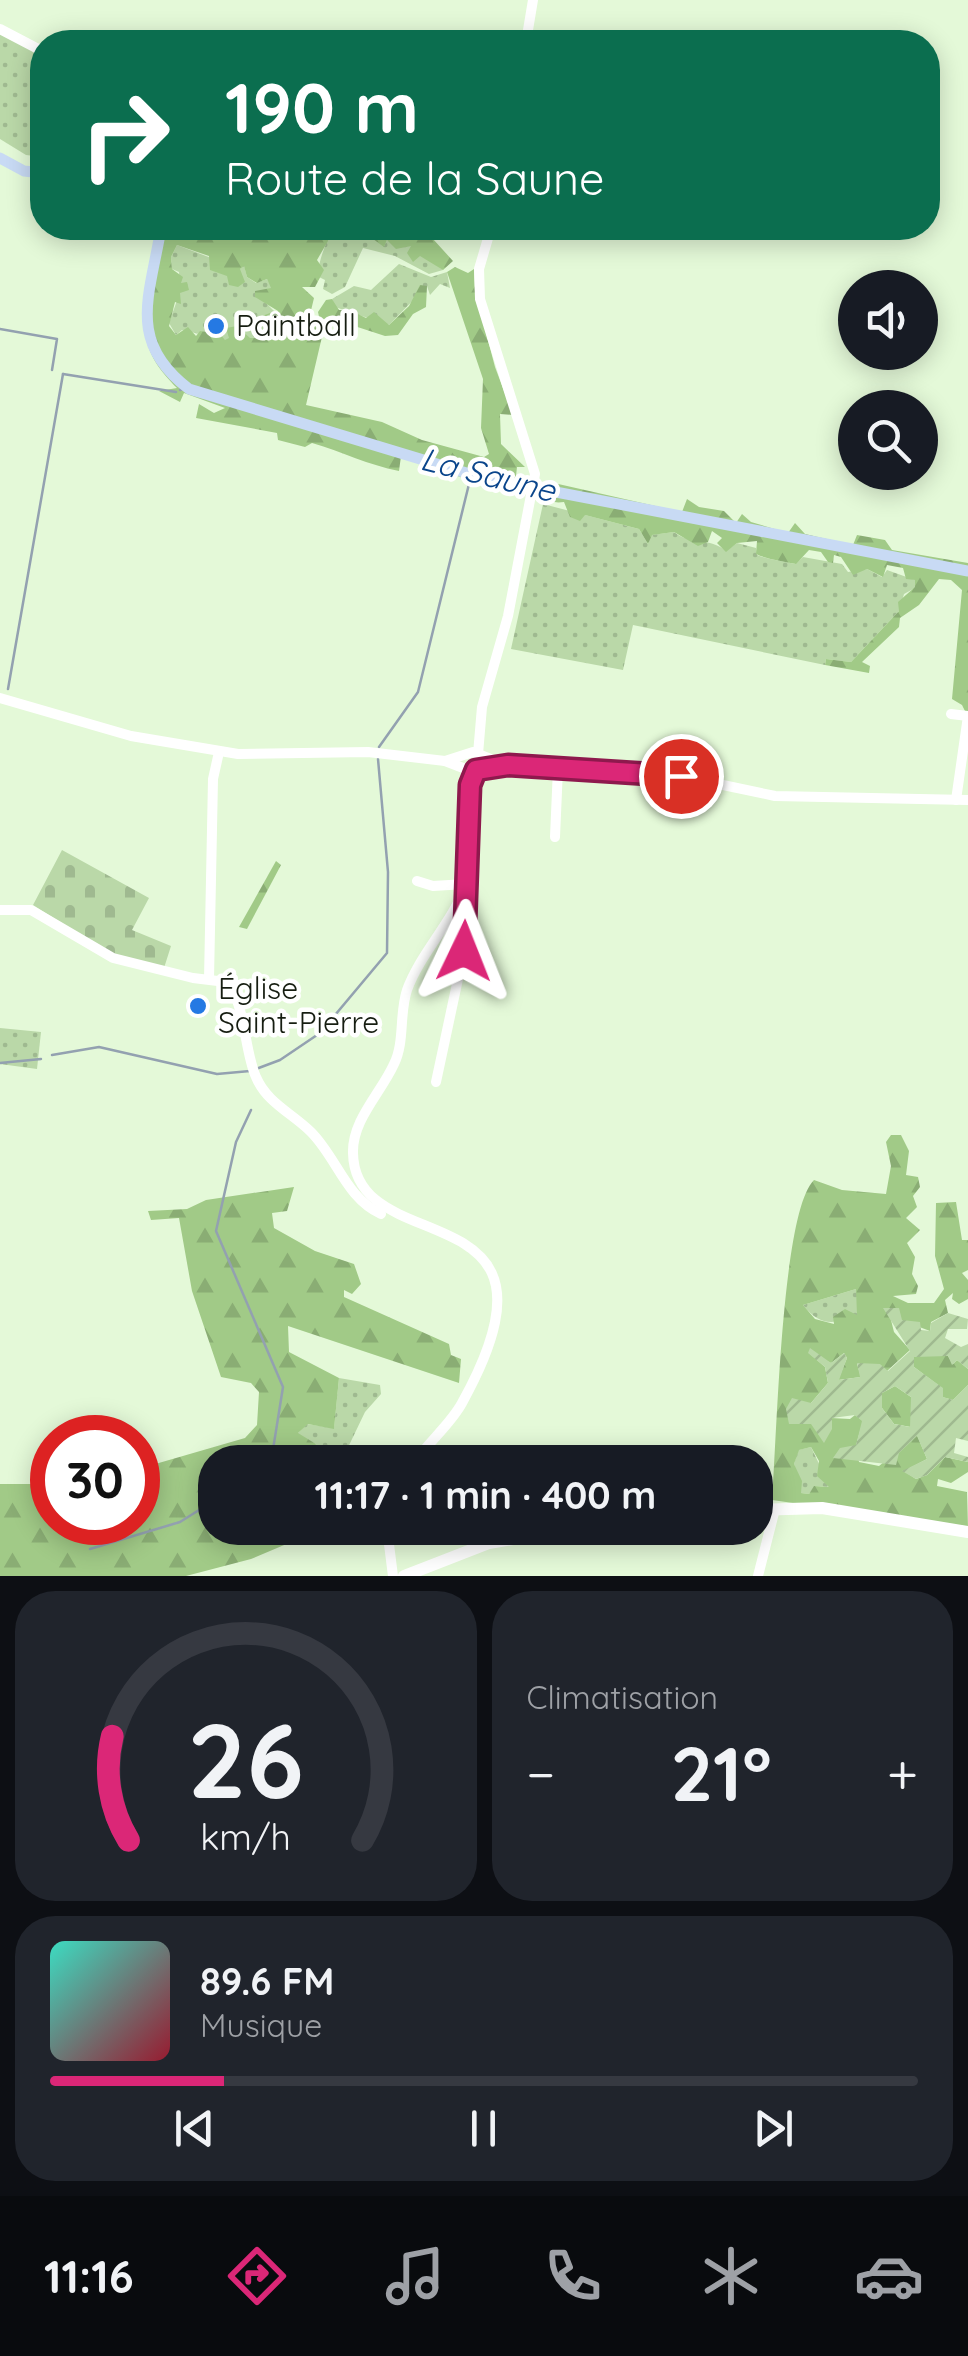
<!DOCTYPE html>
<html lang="fr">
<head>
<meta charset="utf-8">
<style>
	body { margin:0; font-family:Quicksand,sans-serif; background:#20242c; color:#f1f3f6; height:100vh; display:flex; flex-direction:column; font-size:38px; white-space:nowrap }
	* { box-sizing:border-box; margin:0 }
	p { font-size:32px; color:#9ea1a6 }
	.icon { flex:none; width:55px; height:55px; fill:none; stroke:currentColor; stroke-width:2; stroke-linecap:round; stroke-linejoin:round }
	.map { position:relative; height:1576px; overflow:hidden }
	.drawer { display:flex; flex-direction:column; gap:15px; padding:15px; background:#0d0f14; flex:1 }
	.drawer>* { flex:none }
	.top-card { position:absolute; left:30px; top:30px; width:910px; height:210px; border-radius:40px; box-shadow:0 5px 25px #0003; background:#0b6e4f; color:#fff; overflow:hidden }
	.controls { position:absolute; left:838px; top:270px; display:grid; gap:20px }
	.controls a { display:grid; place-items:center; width:100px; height:100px; border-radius:50%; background:#171b24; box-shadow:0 5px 25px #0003; font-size:50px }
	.speed { position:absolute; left:30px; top:1415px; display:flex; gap:20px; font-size:50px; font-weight:700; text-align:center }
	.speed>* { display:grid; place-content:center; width:130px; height:130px; border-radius:50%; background:#171b24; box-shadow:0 5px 25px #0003; line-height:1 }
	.speed .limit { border:15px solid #d22; background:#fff; color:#111 }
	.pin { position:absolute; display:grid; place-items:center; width:85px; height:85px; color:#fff; margin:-42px; border:5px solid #fff; border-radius:50%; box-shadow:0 2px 10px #0007 }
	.me { position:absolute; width:110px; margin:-55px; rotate:2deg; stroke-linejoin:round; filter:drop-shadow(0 0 8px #0008) }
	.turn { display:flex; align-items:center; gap:35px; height:210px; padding:0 30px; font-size:45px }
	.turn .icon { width:130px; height:130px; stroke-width:2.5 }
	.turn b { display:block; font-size:70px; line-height:85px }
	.big { font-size:75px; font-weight:800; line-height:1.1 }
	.drawer .widget { flex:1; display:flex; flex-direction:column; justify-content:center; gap:15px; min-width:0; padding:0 35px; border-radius:40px; background:#20242c }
	.drawer .dial { align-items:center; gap:0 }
	.dial svg { height:260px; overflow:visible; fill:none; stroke:#363941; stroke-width:7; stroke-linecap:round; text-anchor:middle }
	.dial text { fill:#f1f3f6; stroke:none }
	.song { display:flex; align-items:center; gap:30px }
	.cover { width:120px; height:120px; border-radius:15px; background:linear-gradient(135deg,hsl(170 70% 55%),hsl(350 70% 35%)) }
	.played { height:10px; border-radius:5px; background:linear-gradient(90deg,#db2777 20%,#363941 20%) }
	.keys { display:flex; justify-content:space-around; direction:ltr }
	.heat { display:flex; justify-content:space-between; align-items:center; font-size:55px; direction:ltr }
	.drawer .tiles { flex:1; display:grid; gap:15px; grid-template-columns:1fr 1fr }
	.widget:last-child { grid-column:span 2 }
	.trip { position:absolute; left:198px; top:1445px; width:575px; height:100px; border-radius:40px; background:#171b24; box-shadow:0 5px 25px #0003; font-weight:800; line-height:100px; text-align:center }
	.tabs { display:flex; height:160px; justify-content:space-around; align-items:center; background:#090b0e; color:#9ea1a6 }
	.tabs .icon { width:70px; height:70px }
	.tabs .selected { color:#db2777 }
	.tabs b { font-size:45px; color:#f1f3f6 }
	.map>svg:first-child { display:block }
	.grass { fill:url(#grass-dots) }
	.forest { fill:url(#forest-firs); fill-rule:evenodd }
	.cemetery { fill:url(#cemetery-stones) }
	.garden { fill:url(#garden-furrows); fill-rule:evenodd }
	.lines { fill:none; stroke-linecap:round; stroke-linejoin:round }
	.stream { stroke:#93a1b0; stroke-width:2.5 }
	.river { stroke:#c8daf4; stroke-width:11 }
	.minor { stroke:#fff; stroke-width:10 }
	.major { stroke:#fff; stroke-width:12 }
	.route-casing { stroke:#8e194d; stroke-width:25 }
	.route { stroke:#db2777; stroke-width:18 }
	.poi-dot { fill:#2579e3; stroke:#fff; stroke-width:4 }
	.labels { text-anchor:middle; stroke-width:9; stroke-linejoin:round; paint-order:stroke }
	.poi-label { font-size:30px; fill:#161d11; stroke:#fff; text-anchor:start }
	.water-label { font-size:32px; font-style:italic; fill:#0a458b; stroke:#fff }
</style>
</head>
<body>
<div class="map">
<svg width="968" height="1576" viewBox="0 0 968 1576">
	<defs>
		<pattern id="grass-dots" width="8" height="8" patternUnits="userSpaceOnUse" patternTransform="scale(2.5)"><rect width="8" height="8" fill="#bad8a8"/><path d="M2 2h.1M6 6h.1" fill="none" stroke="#9fb990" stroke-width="1.8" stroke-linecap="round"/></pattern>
		<pattern id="forest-firs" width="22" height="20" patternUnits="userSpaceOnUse" patternTransform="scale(2.5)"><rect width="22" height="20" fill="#a1ca87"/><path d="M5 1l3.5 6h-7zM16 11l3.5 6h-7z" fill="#8aad74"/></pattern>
		<pattern id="cemetery-stones" width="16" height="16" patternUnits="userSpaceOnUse" patternTransform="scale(2.5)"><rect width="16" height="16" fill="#bad8a8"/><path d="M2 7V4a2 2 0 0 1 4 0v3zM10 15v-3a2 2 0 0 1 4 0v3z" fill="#9fb990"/></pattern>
		<pattern id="garden-furrows" width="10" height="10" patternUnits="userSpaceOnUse" patternTransform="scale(2.5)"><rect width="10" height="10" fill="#bad8a8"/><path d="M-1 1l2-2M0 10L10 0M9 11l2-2" fill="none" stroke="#9fb990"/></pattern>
	</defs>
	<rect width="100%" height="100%" fill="#e4f9d8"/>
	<!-- grass -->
	<g class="grass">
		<polygon points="0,33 42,55 42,157 26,155 0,139"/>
		<path d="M 329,228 L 358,228 L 384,246 L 387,240 L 412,246 L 443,270 L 429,274 L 395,256 L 363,248 L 345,287 L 332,294 L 323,289 L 325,280 L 319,277 C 317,257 328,247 329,228 Z"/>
		<polygon points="177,245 240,269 244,265 247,277 256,283 267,279 272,288 264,292 266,303 282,319 279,330 275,326 271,338 225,340 182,330 176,335 169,323 180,292 179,272 172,269 171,257"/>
		<polygon points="399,264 431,277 447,272 450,288 440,284 430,295 427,286 389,325 335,307 332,299 354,286 371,290"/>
		<path d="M 543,504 L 639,529 L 648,544 L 651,535 L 674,532 C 690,545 710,537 726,551 L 737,543 L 756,548 L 757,555 C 769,560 783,561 795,564 L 803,557 L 842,564 L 848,572 L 867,569 L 882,577 L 887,570 L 915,580 L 915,588 L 904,594 L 899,611 L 851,662 L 826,659 L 825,665 L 633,625 L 623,670 L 511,649 Z"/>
		<polygon points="0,1028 41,1032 37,1069 0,1064"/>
		<path d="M 856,1289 L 860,1292 L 857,1315 C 833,1325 820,1326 803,1305 Z"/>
		<polygon points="339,1378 380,1385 381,1394 365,1412 341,1462 310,1462 316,1444 297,1434 307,1424 334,1428"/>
		<polygon points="811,1447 830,1487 815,1486 809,1494 801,1493 794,1464 798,1450"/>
	</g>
	<!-- forest -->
	<g class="forest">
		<path d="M 158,228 L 329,228 L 328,241 L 317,260 L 324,270 L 315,287 L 302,287 L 314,298 L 307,327 L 312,329 L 320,321 L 318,312 L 326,300 L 332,299 L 339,310 L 350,310 L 366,318 L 374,312 L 389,325 L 409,306 L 420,285 L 427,286 L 426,307 L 413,314 L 398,335 L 385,336 L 333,319 L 325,324 L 306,405 L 382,422 L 422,440 L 484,457 L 489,454 L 481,428 L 483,379 L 447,272 L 455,267 L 468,273 L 474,269 L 475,291 L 495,367 L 513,415 L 500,414 L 501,444 L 525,467 L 517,467 L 516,476 L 529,481 L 526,492 L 494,489 L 401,456 L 399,471 C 368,465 343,452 312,443 L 305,447 L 278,440 L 277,433 L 196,418 L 199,404 L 214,413 L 225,408 L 184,393 L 180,402 L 159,391 L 177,388 C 159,370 148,355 144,329 ZM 177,245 L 209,256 L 210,270 L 227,276 L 229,285 L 238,287 L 245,282 L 240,269 L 244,266 L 247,277 L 257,283 L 267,279 L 271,288 L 255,291 L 255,297 L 278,311 L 282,319 L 278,328 L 270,313 L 262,316 L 271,338 L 250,338 L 237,326 L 226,328 L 229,338 L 225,340 L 220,334 L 200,331 L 196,336 L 188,327 L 176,335 L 169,326 L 175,302 L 181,304 L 180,293 L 189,290 L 187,282 L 181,283 L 183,277 L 172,269 L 171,257 Z"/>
		<polygon points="358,228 387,228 408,239 416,234 414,228 423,228 453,261 443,270 420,256 413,262 407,253 411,246 396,249 387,240 384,247"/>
		<path d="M 545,481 L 682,512 L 687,499 L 699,507 L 724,511 L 736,523 L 742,514 L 751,522 L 788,533 L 795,523 L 805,534 L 853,545 L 857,535 L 885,540 L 892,550 L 968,563 L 968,717 L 962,705 L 952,699 L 962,590 L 951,580 L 939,579 L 919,605 L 900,618 L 899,627 L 862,662 L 870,666 L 869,673 L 825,665 L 826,659 L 851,662 L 899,611 L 898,602 L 915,587 L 915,580 L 906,579 L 903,568 L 887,565 L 883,577 L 867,569 L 853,575 L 841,557 L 834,555 L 833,563 L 828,562 L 821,552 L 809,550 L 796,564 C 783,561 769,560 756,554 L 757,541 L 737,543 L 726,552 L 717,543 L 722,538 L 712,531 L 708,542 L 698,546 L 674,532 L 652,535 L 648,544 L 639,529 L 585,515 L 580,521 L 570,517 L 564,502 C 548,504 544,498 538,485 Z"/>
		<polygon points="276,861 281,865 247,929 239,927"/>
		<path d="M 891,1135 L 901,1135 L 909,1151 L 906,1175 L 918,1177 L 920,1187 L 913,1196 L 917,1207 L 906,1218 L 920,1230 L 907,1243 L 915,1257 L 912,1274 L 918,1286 L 916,1294 L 893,1296 L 908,1303 L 934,1303 L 944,1289 L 935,1256 L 936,1203 L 956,1202 L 962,1240 L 968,1240 L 968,1270 L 962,1273 L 968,1280 L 968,1299 L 959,1304 L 952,1299 L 953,1293 L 945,1300 L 948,1313 L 931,1322 L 930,1331 L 890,1316 L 894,1332 L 910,1350 L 887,1371 L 857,1364 L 861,1377 L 838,1380 L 847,1358 L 844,1353 L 831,1363 L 809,1353 L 825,1367 L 828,1383 L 811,1403 L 831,1418 L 850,1419 L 855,1415 L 863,1421 L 856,1445 L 859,1462 L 879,1466 L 917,1435 L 927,1459 L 904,1471 L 916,1479 L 927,1475 L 945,1457 L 968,1462 L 968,1472 L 951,1483 L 938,1479 L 937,1486 L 967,1492 L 968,1528 L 772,1500 C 777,1442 781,1212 814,1180 L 842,1190 L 886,1194 L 891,1166 L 886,1142 ZM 856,1289 L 857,1315 L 845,1309 L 833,1317 L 834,1324 L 815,1319 L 803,1305 ZM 811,1447 L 819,1461 L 817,1476 L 829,1487 L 814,1486 L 809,1494 L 801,1493 L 802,1481 L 794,1464 L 799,1450 Z"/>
		<polygon points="294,1187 287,1211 272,1213 274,1228 315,1251 354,1264 361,1284 352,1294 344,1290 344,1297 449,1344 451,1355 461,1359 459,1383 288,1326 289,1352 339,1378 334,1429 308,1424 298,1433 316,1444 310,1462 215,1462 215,1528 329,1528 325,1537 296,1540 251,1559 186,1576 0,1576 0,1484 52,1484 52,1522 138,1522 138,1469 245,1438 257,1425 259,1392 251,1383 221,1377 192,1291 179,1218 151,1220 148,1211 187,1209 206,1200"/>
		<polygon points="927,1354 948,1356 953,1364 957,1360 968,1369 968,1385 953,1400 942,1397 942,1388 914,1367 914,1357"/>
		<polygon points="895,1386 911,1397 911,1427 894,1424 882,1408 882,1393"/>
	</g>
	<!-- cemetery -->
	<polygon class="cemetery" points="62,850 149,898 132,930 171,946 164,968 112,955 33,905"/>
	<!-- garden -->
	<path class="garden" d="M 883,1308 L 899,1308 L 902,1320 L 920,1322 L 921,1330 L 930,1331 L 931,1323 L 948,1313 L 968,1319 L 967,1329 L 948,1329 L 945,1338 L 961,1347 L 968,1344 L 968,1369 L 957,1360 L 952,1365 L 948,1356 L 914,1357 L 914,1367 L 943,1388 L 943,1397 L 953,1400 L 968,1385 L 968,1441 L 956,1438 L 954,1453 L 968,1457 L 968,1462 L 945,1457 L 927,1475 L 916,1479 L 902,1471 L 927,1459 L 917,1436 L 899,1453 L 896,1465 L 833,1458 L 840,1448 L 856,1445 L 862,1421 L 855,1415 L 832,1418 L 832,1429 L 824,1443 L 811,1424 L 789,1424 L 786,1409 L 792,1398 L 811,1403 L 828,1383 L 825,1367 L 808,1353 L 810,1348 L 831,1363 L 844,1353 L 847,1358 L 839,1380 L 860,1377 L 857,1363 L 880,1364 L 888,1371 L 910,1351 ZM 895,1386 L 911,1397 L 910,1427 L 894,1424 L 882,1408 L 882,1393 Z"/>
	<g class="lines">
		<!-- stream -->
		<g class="stream">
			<polyline points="0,329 57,339 52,370"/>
			<polyline points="63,374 176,392"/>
			<polyline points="180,390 187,387"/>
			<polyline points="471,477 471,474"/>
			<polyline points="8,689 63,374"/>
			<polyline points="379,747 418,692 469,484"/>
			<polyline points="52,1055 99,1047 217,1074 250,1071"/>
			<polyline points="0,1063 41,1059"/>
			<polyline points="256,1069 280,1060 320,1033 387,953 388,872 378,759"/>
			<polyline points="251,1110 236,1142 216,1231 283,1387 271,1462"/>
			<polyline points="90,1549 180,1522 215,1500"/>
		</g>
		<!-- river -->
		<g class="river">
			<polyline points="0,158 24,171 42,173"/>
			<path d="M 161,228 C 150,296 126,341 189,389 L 483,478 L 968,571"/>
		</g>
		<!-- minor -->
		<g class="minor">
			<polyline points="0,29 42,51"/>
			<polyline points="526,42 533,0"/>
			<polyline points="0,698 131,736 238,754 368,752 445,761 471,771 509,765 661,772 775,796 968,800"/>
			<polyline points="951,714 968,716 956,800"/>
			<polyline points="478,754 482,707 508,616 535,474 480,299 479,269 491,228"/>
			<polyline points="445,761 473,752 498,762"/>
			<polyline points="555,837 558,768"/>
			<polyline points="417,881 433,886 466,884 464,951 436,1082"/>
			<path d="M 0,910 L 31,910 L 113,958 L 193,978 L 226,982 C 245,999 244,1051 256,1077 C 267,1103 292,1113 311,1132 C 337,1158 346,1198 381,1214"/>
			<polyline points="209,979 213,779 219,752"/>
			<path d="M 415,1462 C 429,1441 450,1425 462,1403 C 583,1185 355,1264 353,1153 C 352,1120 381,1093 394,1064 C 405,1042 399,1014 407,990 C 421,952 453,922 466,884 C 475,854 468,816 470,785 L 466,769"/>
			<polyline points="387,1528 393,1576"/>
			<polyline points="758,1576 775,1509"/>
		</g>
		<!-- major -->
		<g class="major">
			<polyline points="755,1510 822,1508 968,1532"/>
			<polyline points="404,1576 489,1543 578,1528"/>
		</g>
	</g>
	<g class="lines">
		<defs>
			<polyline id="route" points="464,951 470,785 476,770 508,765 681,776"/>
		</defs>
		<!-- route casing -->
		<use href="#route" class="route-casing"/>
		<!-- route -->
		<use href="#route" class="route"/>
	</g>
	<!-- markers -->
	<g class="poi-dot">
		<circle cx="216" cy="326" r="10"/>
		<circle cx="198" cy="1006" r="10"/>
	</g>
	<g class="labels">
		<!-- poi labels -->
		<g class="poi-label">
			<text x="236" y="336">Paintball</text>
			<text x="218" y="999">Église<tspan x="218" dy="34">Saint-Pierre</tspan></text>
		</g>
		<!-- water labels -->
		<g class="water-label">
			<text transform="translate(488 475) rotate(14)" y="11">La Saune</text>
		</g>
	</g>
</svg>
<div class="controls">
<a><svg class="icon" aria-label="sound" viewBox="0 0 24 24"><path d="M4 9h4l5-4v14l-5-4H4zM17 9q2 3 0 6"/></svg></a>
<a><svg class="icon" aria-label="search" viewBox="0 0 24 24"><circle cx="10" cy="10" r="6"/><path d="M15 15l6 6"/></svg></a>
</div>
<div class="speed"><div class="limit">30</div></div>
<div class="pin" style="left:681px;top:776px;background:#d93025"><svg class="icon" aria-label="arrive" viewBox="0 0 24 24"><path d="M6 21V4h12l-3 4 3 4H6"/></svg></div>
<svg class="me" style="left:464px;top:951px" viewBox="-20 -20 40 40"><path d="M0-17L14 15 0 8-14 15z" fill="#db2777" stroke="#fff" stroke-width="4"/></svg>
<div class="trip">11:17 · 1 min · 400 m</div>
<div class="top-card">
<div class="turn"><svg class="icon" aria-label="right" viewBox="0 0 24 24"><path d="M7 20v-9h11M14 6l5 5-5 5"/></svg><div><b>190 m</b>Route de la Saune</div></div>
</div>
</div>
<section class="drawer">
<div class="tiles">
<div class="widget dial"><svg viewBox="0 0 100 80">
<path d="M14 69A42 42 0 1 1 86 69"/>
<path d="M14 69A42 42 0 0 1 9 37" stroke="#db2777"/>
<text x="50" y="56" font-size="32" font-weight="700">26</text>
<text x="50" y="72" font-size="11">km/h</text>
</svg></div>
<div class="widget"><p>Climatisation</p>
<div class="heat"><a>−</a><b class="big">21°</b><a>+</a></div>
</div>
<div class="widget">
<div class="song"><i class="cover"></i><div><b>89.6 FM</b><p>Musique</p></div></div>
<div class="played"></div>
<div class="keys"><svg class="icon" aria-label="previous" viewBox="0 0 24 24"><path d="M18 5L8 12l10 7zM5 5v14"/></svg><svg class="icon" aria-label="pause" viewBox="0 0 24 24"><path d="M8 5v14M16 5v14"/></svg><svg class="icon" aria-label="next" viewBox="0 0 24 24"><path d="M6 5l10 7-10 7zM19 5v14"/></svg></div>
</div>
</div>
</section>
<nav class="tabs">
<b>11:16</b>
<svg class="icon selected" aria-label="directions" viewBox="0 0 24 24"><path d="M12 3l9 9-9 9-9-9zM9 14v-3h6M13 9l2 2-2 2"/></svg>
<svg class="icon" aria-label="music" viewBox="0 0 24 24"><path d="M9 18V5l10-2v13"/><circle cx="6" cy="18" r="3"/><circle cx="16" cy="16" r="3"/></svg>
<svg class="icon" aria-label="phone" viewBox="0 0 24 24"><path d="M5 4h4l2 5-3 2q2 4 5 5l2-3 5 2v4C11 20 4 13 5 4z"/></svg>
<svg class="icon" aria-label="climate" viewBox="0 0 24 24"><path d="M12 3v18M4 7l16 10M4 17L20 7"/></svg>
<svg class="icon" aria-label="car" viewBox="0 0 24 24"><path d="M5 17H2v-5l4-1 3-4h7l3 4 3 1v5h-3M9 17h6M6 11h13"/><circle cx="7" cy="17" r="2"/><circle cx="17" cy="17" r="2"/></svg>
</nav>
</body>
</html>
